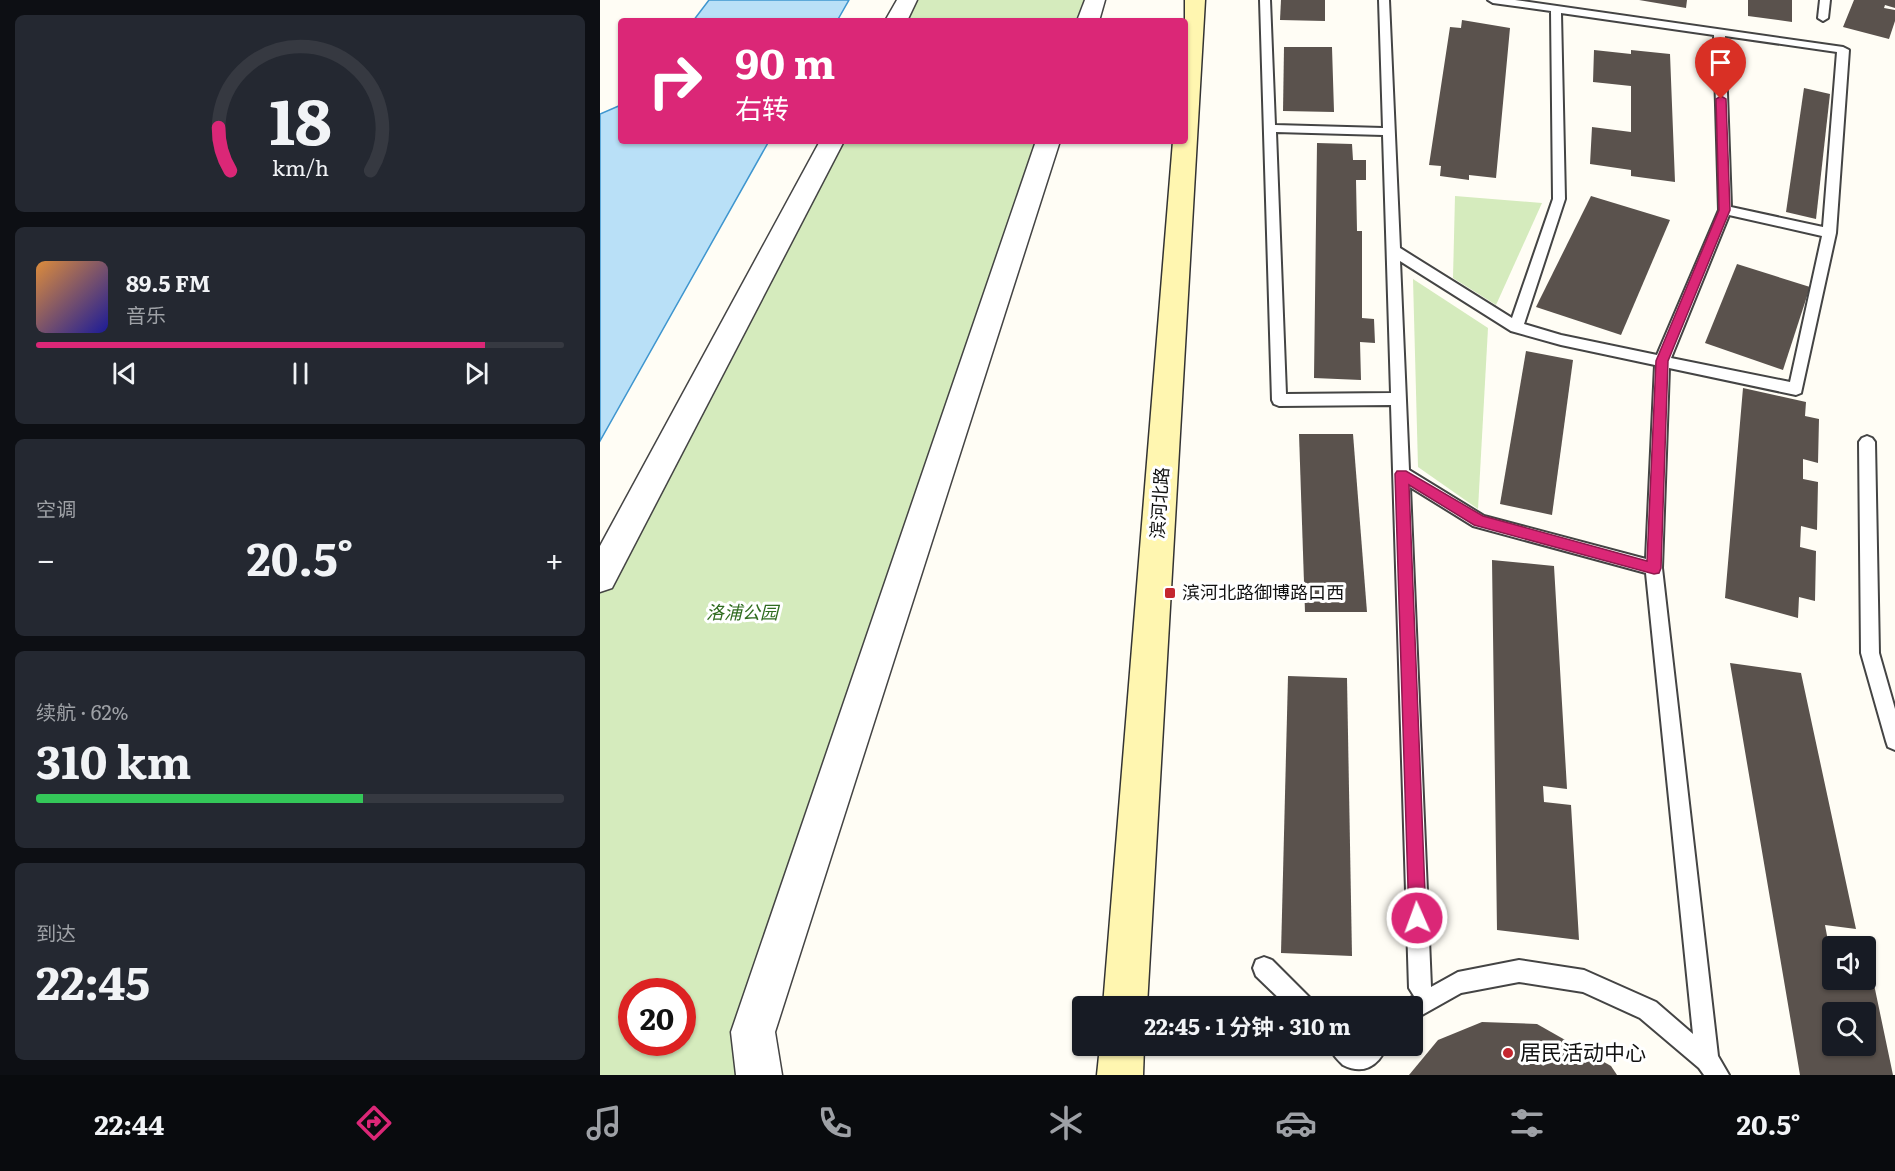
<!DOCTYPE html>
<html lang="zh">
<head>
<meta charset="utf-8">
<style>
	body { margin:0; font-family:Literata,"Noto Sans SC",serif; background:#242831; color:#f1f3f6; height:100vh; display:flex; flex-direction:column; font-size:22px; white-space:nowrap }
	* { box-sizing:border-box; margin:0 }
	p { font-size:20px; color:#9ea1a6 }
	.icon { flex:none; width:33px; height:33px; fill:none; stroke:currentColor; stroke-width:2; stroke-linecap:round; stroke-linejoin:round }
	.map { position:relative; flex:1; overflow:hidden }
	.panel { display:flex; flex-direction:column; gap:15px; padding:15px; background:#0d0f14; width:600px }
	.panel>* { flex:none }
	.top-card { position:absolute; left:18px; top:18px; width:570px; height:126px; border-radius:6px; box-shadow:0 2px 4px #0004; background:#db2777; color:#fff; overflow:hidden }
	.tools { position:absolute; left:1222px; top:936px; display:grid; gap:12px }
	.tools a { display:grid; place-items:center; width:54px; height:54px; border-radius:6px; background:#171b24; box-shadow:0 2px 4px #0004; font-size:30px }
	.speed { position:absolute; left:18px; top:978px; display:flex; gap:12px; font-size:30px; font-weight:700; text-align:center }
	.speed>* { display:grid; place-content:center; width:78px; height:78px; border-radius:50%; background:#171b24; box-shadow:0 2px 4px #0004; line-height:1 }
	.speed .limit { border:9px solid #d22; background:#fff; color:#111 }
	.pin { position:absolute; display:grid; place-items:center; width:51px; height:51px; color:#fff; margin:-62px -26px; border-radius:50% 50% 50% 0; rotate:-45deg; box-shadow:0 0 6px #0007 }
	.pin .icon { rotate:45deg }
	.me { position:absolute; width:66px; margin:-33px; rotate:358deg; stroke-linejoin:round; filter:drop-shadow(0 0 4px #0008) }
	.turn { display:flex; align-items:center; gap:21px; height:126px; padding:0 18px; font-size:27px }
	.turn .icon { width:78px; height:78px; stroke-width:2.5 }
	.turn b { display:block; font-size:42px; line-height:51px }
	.big { font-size:45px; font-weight:700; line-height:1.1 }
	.panel .tile { flex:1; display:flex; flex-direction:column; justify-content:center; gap:9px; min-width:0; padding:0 21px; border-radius:9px; background:#242831 }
	.panel .dial { align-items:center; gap:0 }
	.dial svg { height:156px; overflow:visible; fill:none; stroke:#363941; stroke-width:7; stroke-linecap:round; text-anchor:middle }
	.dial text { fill:#f1f3f6; stroke:none }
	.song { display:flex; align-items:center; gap:18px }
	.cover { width:72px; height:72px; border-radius:9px; background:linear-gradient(135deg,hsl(30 70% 55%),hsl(240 70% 35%)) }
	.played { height:6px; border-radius:3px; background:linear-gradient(90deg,#db2777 85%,#363941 85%) }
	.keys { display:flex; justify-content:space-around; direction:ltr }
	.heat { display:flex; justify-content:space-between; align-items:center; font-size:33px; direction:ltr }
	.charge { height:9px; border-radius:4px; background:linear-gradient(90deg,#34c759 62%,#363941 0) }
	.trip { position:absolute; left:472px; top:996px; width:351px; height:60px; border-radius:6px; background:#171b24; box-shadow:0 2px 4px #0004; font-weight:700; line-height:60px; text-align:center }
	.tab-bar { display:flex; height:96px; justify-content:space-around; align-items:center; background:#090b0e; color:#9ea1a6 }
	.tab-bar .icon { width:42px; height:42px }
	.tab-bar .selected { color:#db2777 }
	.tab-bar b { font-size:27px; color:#f1f3f6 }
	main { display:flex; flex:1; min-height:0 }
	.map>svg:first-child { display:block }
	.green { fill:#d5ebbd; fill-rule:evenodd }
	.water { fill:#b9e0f7; stroke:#3f96cf; stroke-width:1.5 }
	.building { fill:#5a524d; fill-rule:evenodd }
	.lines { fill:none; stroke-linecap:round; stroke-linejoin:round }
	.lane-casing { stroke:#444; stroke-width:4 }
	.street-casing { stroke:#444; stroke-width:3 }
	.secondary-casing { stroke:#333; stroke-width:3 }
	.lane { fill:#fff; fill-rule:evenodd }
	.street { fill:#fff; fill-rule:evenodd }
	.secondary { fill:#fff6b0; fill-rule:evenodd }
	.route { fill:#db2777; stroke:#8e194d; stroke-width:1.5 }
	.poi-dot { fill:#c4262e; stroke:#fff; stroke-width:2 }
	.labels { text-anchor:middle; stroke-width:6; stroke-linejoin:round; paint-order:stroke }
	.street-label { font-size:18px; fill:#111; stroke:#fff }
	.poi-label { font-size:18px; fill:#111; stroke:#fff; text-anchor:start }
	.park-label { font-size:18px; font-style:italic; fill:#2f6b1f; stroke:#fff }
	.near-poi-label { font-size:21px; fill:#111; stroke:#fff; text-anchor:start }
</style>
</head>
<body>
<main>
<section class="panel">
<div class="tile dial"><svg viewBox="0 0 100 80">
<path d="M14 69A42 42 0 1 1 86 69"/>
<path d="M14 69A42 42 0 0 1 8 47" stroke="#db2777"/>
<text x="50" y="56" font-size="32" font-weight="700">18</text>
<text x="50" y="72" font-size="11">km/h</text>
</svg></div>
<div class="tile">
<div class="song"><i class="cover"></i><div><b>89.5 FM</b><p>音乐</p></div></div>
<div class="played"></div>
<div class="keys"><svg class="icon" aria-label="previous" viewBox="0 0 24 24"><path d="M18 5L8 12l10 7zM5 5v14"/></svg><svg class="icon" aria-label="pause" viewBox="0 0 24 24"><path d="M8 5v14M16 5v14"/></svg><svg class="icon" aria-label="next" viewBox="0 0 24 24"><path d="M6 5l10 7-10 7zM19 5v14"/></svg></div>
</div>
<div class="tile"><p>空调</p>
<div class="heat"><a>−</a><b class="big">20.5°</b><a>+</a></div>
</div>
<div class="tile"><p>续航 · 62%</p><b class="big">310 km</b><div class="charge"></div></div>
<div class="tile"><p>到达</p><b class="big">22:45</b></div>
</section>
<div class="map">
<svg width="1295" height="1075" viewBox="0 0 1295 1075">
	<rect width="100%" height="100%" fill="#fffdf5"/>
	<!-- green -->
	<g class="green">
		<polygon points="307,0 495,0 488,21 296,21"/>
		<path d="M 232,141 L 448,141 L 159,1075 L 0,1075 L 0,578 ZM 32,992 L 82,992 L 82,1042 L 32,1042 Z"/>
		<polygon points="855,196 942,203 896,305 853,278"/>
		<polygon points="813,279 888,328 878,509 818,467"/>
	</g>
	<!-- water -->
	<g class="water">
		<polygon points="109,0 249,0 237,21 93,21"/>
		<polygon points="21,105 21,141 169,141 0,441 0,114"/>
	</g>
	<!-- building -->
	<g class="building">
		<polygon points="681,0 725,0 725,21 680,20"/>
		<polygon points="1039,0 1087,0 1086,8"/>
		<polygon points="1148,0 1192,0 1192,22 1148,16"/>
		<polygon points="1254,0 1295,0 1295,8 1285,5 1284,8 1295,10 1295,21 1289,39 1243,27"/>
		<polygon points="862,20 910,28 896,178 869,175 869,180 840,176 841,166 829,165 850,27 861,28"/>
		<polygon points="684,47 732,47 734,112 683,111"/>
		<polygon points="994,50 1031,54 1031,50 1070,54 1075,182 1031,176 1031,170 990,164 992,127 1031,132 1031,86 993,82"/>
		<polygon points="1204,88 1230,94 1216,219 1186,212"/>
		<polygon points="717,143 752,144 753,160 766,160 766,180 756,180 757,231 762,231 762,318 774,319 775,343 760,342 761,380 714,378"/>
		<polygon points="991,196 1070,220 1021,335 936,307"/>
		<polygon points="1137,264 1210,287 1183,370 1105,343"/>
		<polygon points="926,351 973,360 952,515 900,504"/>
		<polygon points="1143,388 1206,402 1205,416 1219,419 1218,463 1203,459 1203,479 1218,482 1217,530 1201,526 1200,547 1216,551 1215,601 1199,597 1198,618 1125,598"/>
		<polygon points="699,434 753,434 767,612 705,612"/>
		<polygon points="892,560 954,566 967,789 943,786 944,802 971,805 979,940 897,930"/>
		<path d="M 1130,663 L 1201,673 L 1256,929 L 1225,925 L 1228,941 L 1258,945 L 1233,946 L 1233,980 L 1266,980 L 1267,951 L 1293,1075 L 1200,1075 ZM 1233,1012 L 1266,1012 L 1266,1046 L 1233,1046 Z"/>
		<polygon points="688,676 747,678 752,956 681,953"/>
		<polygon points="882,1022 937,1024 1011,1066 1017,1075 809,1075 838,1040"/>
	</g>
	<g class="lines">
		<defs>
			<g id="lane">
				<path d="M 660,0 L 670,0 L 675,125 L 783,128 L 779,0 L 789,0 L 800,248 L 912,318 L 953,199 L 951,11 L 893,3 L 888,0 L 915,0 L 1243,47 L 1249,50 L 1236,233 L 1201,393 L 1196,395 L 1069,368 L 1062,568 L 1118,1056 L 1129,1075 L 1104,1075 L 1099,1068 L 1040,1018 L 983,992 L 919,982 L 861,993 L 813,1020 L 813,1006 L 803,1006 L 805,1001 L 814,996 L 809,988 L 791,405 L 679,406 L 674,404 L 672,400 ZM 961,13 L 1114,35 L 1119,210 L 1057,355 L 961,335 L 924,324 L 965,199 ZM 1125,36 L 1237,52 L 1223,227 L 1131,207 ZM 676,132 L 783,135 L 791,393 L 686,394 ZM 1129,215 L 1222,236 L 1190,382 L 1071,358 ZM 800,261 L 911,331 L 961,345 L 1055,365 L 1046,559 L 884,516 L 809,470 ZM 810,487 L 873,526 L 1046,573 L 1093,1034 L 1056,1002 L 984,970 L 919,960 L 858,972 L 831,987 Z"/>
				<polygon points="1220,0 1230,0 1228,18 1223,21 1218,18"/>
				<polygon points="1267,436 1272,438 1275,442 1279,653 1295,709 1295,750 1288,747 1286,741 1261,653 1259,442 1262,438"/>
				<polygon points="664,957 672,960 710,998 713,1006 687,1006 656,976 653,968 656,960"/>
				<path d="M 729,1046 L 755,1046 L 759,1049 L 762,1046 L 787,1046 C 778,1067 763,1075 743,1065 C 737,1059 732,1054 729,1046 Z"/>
			</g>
			<g id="street">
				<polygon points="297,0 317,0 307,21 285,21"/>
				<polygon points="485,0 505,0 499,21 477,21"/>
				<polygon points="220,141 244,141 12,588 0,592 0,546"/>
				<polygon points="436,141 460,141 175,1032 182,1075 136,1075 131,1032"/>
			</g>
			<g id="secondary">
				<polygon points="585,0 605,0 547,1006 503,1006 573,141 585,141"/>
				<polygon points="500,1046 544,1046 543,1075 497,1075"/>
			</g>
		</defs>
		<!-- lane casing -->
		<use href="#lane" class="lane-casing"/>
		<!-- street casing -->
		<use href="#street" class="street-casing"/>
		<!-- secondary casing -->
		<use href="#secondary" class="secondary-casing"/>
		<!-- lane -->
		<use href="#lane" class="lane"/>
		<!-- street -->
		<use href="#street" class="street"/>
		<!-- secondary -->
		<use href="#secondary" class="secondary"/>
	</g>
	<!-- route -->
	<polygon class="route" points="1121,96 1126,99 1130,210 1068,361 1061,568 1059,573 1054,574 874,525 809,485 826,918 823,924 817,926 811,924 809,918 795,474 797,471 806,471 883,516 1047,561 1056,361 1119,210 1116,99"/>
	<!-- markers -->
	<g class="poi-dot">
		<rect x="564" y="587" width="12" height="12" rx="3"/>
		<circle cx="908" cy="1053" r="6"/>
	</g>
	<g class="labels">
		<!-- street labels -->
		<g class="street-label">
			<text transform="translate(560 503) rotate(-86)" y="6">滨河北路</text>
		</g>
		<!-- poi labels -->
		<g class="poi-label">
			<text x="582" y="599">滨河北路御博路口西</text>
		</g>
		<!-- park labels -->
		<g class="park-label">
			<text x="142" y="619">洛浦公园</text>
		</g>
		<!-- near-poi labels -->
		<g class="near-poi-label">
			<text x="920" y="1060">居民活动中心</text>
		</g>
	</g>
</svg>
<div class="tools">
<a><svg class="icon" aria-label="sound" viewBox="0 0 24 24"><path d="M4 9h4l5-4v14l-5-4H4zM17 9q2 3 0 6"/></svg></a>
<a><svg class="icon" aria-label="search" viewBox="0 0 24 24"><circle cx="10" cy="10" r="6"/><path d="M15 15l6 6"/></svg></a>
</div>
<div class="speed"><div class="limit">20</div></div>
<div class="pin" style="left:1121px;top:99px;background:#d93025"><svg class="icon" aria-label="arrive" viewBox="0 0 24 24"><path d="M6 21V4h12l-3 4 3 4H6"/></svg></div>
<svg class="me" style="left:817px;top:918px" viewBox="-20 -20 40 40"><circle r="17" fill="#db2777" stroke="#fff" stroke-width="3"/><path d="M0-11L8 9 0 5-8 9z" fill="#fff"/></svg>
<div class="trip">22:45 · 1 分钟 · 310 m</div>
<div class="top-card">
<div class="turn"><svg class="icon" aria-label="right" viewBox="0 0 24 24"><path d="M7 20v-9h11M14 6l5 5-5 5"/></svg><div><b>90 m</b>右转</div></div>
</div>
</div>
</main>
<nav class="tab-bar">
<b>22:44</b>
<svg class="icon selected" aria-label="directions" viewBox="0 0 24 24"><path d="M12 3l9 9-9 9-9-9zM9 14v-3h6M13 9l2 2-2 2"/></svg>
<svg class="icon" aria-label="music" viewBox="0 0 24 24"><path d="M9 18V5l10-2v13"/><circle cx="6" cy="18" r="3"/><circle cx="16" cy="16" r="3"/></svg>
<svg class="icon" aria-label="phone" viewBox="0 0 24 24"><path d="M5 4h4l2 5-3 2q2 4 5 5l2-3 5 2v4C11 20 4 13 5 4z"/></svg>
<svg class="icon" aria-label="climate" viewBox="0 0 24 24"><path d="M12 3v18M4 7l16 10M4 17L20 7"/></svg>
<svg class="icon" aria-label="car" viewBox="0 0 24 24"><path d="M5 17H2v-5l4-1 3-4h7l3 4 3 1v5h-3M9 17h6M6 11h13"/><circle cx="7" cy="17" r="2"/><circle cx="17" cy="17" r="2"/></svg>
<svg class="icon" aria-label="filters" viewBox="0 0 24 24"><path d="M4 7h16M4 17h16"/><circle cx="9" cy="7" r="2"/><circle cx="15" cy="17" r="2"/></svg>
<b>20.5°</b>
</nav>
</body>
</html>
